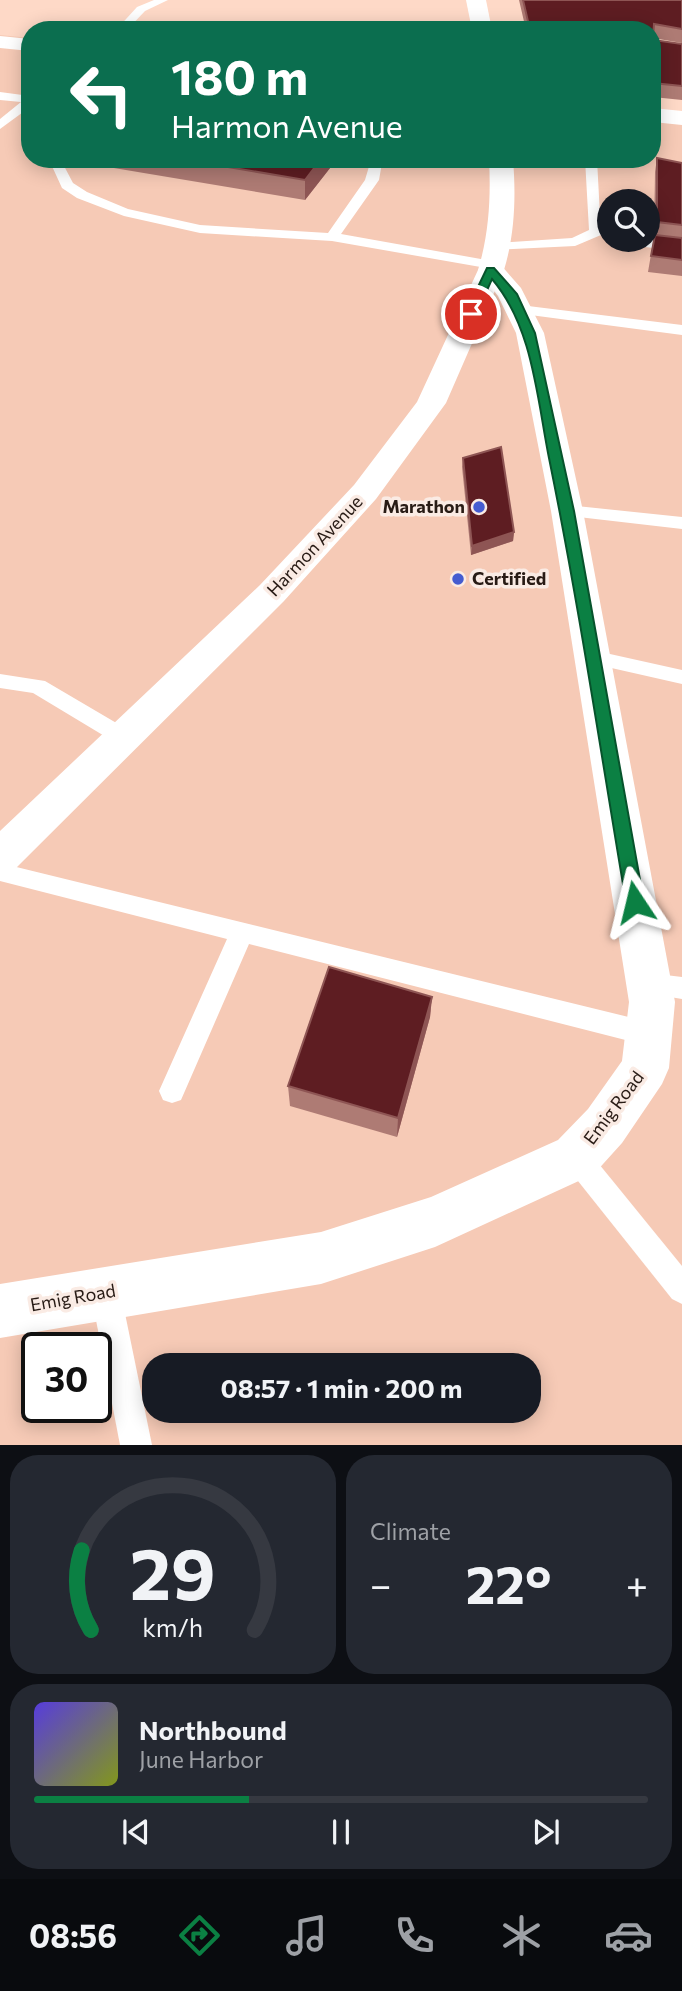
<!DOCTYPE html>
<html lang="en">
<head>
<meta charset="utf-8">
<style>
	body { margin:0; font-family:Commissioner,sans-serif; background:#242831; color:#f1f3f6; height:100vh; display:flex; flex-direction:column; font-size:26px; white-space:nowrap }
	* { box-sizing:border-box; margin:0 }
	p { font-size:23px; color:#9ea1a6 }
	.icon { flex:none; width:38px; height:38px; fill:none; stroke:currentColor; stroke-width:2; stroke-linecap:round; stroke-linejoin:round }
	.map { position:relative; height:1445px; overflow:hidden }
	.side { display:flex; flex-direction:column; gap:10px; padding:10px; background:#0d0f14; flex:1 }
	.side>* { flex:none }
	.banner { position:absolute; left:21px; top:21px; width:640px; height:147px; border-radius:28px; box-shadow:0 4px 18px #0003; background:#0b6e4f; color:#fff; overflow:hidden }
	.controls { position:absolute; left:597px; top:189px; display:grid; gap:14px }
	.controls a { display:grid; place-items:center; width:63px; height:63px; border-radius:50%; background:#171b24; box-shadow:0 4px 18px #0003; font-size:35px }
	.speed { position:absolute; left:21px; top:1332px; display:flex; gap:14px; font-size:35px; font-weight:700; text-align:center }
	.speed>* { display:grid; place-content:center; width:91px; height:91px; border-radius:50%; background:#171b24; box-shadow:0 4px 18px #0003; line-height:1 }
	.speed .limit { border:4px solid #111; border-radius:10px; background:#fff; color:#111 }
	.pin { position:absolute; display:grid; place-items:center; width:60px; height:60px; color:#fff; margin:-30px; border:4px solid #fff; border-radius:50%; box-shadow:0 2px 7px #0007 }
	.me { position:absolute; width:77px; margin:-38px; rotate:350deg; stroke-linejoin:round; filter:drop-shadow(0 0 5px #0008) }
	.turn { display:flex; align-items:center; gap:24px; height:147px; padding:0 35px; font-size:32px }
	.turn .icon { width:91px; height:91px; stroke-width:2.5 }
	.turn b { display:block; font-size:49px; line-height:60px }
	.big { font-size:52px; font-weight:700; line-height:1.1 }
	.side .tile { flex:1; display:flex; flex-direction:column; justify-content:center; gap:10px; min-width:0; padding:0 24px; border-radius:28px; background:#242831 }
	.side .dial { align-items:center; gap:0 }
	.dial svg { height:182px; overflow:visible; fill:none; stroke:#363941; stroke-width:7; stroke-linecap:round; text-anchor:middle }
	.dial text { fill:#f1f3f6; stroke:none }
	.song { display:flex; align-items:center; gap:21px }
	.cover { width:84px; height:84px; border-radius:10px; background:linear-gradient(135deg,hsl(250 70% 55%),hsl(70 70% 35%)) }
	.played { height:7px; border-radius:4px; background:linear-gradient(90deg,#0b8043 35%,#363941 35%) }
	.keys { display:flex; justify-content:space-around; direction:ltr }
	.heat { display:flex; justify-content:space-between; align-items:center; font-size:38px; direction:ltr }
	.side .tiles { flex:1; display:grid; gap:10px; grid-template-columns:1fr 1fr }
	.tile:last-child { grid-column:span 2 }
	.trip { position:absolute; left:142px; top:1353px; width:399px; height:70px; border-radius:28px; background:#171b24; box-shadow:0 4px 18px #0003; font-weight:700; line-height:70px; text-align:center }
	.tabs { display:flex; height:112px; justify-content:space-around; align-items:center; background:#090b0e; color:#9ea1a6 }
	.tabs .icon { width:49px; height:49px }
	.tabs .on { color:#0b8043 }
	.tabs b { font-size:32px; color:#f1f3f6 }
	.map>svg:first-child { display:block }
	.built { fill:#f6cab6; fill-rule:evenodd }
	.lines { fill:none; stroke-linecap:round; stroke-linejoin:round }
	.service { fill:#fff; fill-rule:evenodd }
	.minor { fill:#fff; fill-rule:evenodd }
	.secondary { fill:#fff; fill-rule:evenodd }
	.wall { fill:#ae7b74 }
	.shaded-wall { fill:#8e5554 }
	.building { fill:#5e1d22; stroke:#8e5554; stroke-width:2 }
	.route { fill:#0b8043; stroke:#07532c; stroke-width:2 }
	.poi-dot { fill:#455cd0; stroke:#faebe4; stroke-width:2.5 }
	.labels { text-anchor:middle; stroke-width:7; stroke-linejoin:round; paint-order:stroke }
	.poi-label { font-size:18px; font-weight:bold; fill:#281b15; stroke:#faebe4; text-anchor:end }
	.street-label { font-size:18px; fill:#281b15; stroke:#faebe4 }
</style>
</head>
<body>
<div class="map">
<svg width="682" height="1445" viewBox="0 0 682 1445">
	<rect width="100%" height="100%" fill="#fed9c7"/>
	<!-- built -->
	<path class="built" d="M 0,35 L 30,38 L 30,159 L 653,159 L 653,109 L 682,112 L 682,1445 L 0,1445 ZM 609,201 L 648,201 L 648,240 L 609,240 ZM 37,1348 L 96,1348 L 96,1407 L 37,1407 ZM 154,1365 L 528,1365 L 528,1410 L 154,1410 Z"/>
	<g class="lines">
		<!-- service -->
		<g class="service">
			<polygon points="154,0 168,0 145,11 127,30 116,30 137,7"/>
			<polygon points="0,92 30,96 30,107 0,129 0,119 21,102 0,100"/>
			<polygon points="53,159 66,159 63,164 73,183 87,192 128,209 200,225 328,233 365,180 370,163 367,159 380,159 382,163 379,180 341,234 492,261 499,265 492,269 332,241 200,233 124,216 77,198 62,188 51,164"/>
			<polygon points="585,159 597,159 601,235 575,246 493,250 491,247 498,243 572,238 589,230"/>
			<polygon points="648,239 682,243 682,251 617,244 610,240"/>
			<polygon points="520,305 682,325 682,335 515,313 515,307"/>
			<polygon points="567,505 682,517 682,529 561,515 558,511 561,507"/>
			<polygon points="592,650 682,670 682,684 585,662 582,657"/>
			<polygon points="0,674 45,681 130,731 134,737 130,743 116,743 33,693 0,688"/>
			<polygon points="0,863 649,1022 658,1026 662,1034 658,1042 649,1046 249,944 181,1100 172,1103 163,1100 159,1091 227,939 0,881"/>
			<polygon points="649,973 682,977 682,999 640,992 637,984 640,976"/>
			<polygon points="576,1144 586,1148 682,1266 682,1304 672,1299 566,1166 562,1157 566,1148"/>
			<polygon points="106,1279 116,1284 121,1294 152,1445 120,1445 91,1294 96,1284"/>
		</g>
		<!-- minor -->
		<g class="minor">
			<polygon points="0,36 30,39 30,51 0,48"/>
			<polygon points="653,108 682,111 682,125 653,122"/>
			<polygon points="491,262 500,264 521,288 544,333 583,511 675,1002 669,1068 662,1084 622,1143 594,1174 435,1247 321,1284 0,1338 0,1284 321,1232 431,1197 558,1140 588,1109 622,1061 629,1002 551,511 516,333 498,296 478,270 482,264"/>
		</g>
		<!-- secondary -->
		<g class="secondary">
			<polygon points="466,0 486,0 492,30 472,30"/>
			<path d="M 489,159 L 513,159 C 516,196 515,234 504,270 L 446,403 L 376,499 L 284,601 L 15,869 L 0,874 L 0,831 L 260,585 L 354,485 L 417,402 L 478,270 C 489,234 491,197 489,159 Z"/>
		</g>
	</g>
	<!-- wall -->
	<g class="wall">
		<polygon points="519,0 682,0 682,43 653,38 653,40 682,44 682,100 653,97 653,30 526,30"/>
		<polygon points="657,158 682,163 682,276 648,272 654,237 655,172"/>
		<polygon points="90,159 330,159 330,168 305,200 90,164"/>
		<polygon points="463,458 514,532 513,541 471,555 462,467"/>
		<polygon points="432,997 430,1017 397,1137 290,1106 288,1086"/>
	</g>
	<!-- shaded-wall -->
	<g class="shaded-wall">
		<polygon points="321,159 330,159 330,168 305,200 305,180"/>
		<polygon points="514,532 513,541 471,555 472,546"/>
		<polygon points="432,997 430,1017 397,1137 398,1118"/>
	</g>
	<!-- building -->
	<g class="building">
		<polygon points="523,0 682,0 682,29 654,24 653,40 682,44 682,86 653,83 653,30 530,30"/>
		<polygon points="657,158 682,163 682,225 657,222"/>
		<polygon points="181,159 321,159 305,180"/>
		<polygon points="655,235 682,238 682,260 651,256"/>
		<polygon points="501,447 514,532 472,546 463,458"/>
		<polygon points="329,967 432,997 398,1118 288,1086"/>
	</g>
	<!-- route -->
	<path class="route" d="M 487,268 L 494,268 L 517,294 L 535,333 L 574,511 L 644,902 L 635,910 L 626,902 C 601,754 579,605 549,458 C 537,398 533,327 492,279 L 475,317 L 465,314 Z"/>
	<!-- markers -->
	<g class="poi-dot">
		<circle cx="479" cy="507" r="7"/>
		<circle cx="458" cy="579" r="7"/>
	</g>
	<g class="labels">
		<!-- poi labels -->
		<g class="poi-label">
			<text x="465" y="513">Marathon</text>
			<text x="472" y="585" text-anchor="start">Certified</text>
		</g>
		<!-- street labels -->
		<g class="street-label">
			<text transform="translate(315 546) rotate(-47)" y="6">Harmon Avenue</text>
			<text transform="translate(614 1108) rotate(-53)" y="6">Emig Road</text>
			<text transform="translate(73 1298) rotate(-10)" y="6">Emig Road</text>
		</g>
	</g>
</svg>
<div class="controls">
<a><svg class="icon" aria-label="search" viewBox="0 0 24 24"><circle cx="10" cy="10" r="6"/><path d="M15 15l6 6"/></svg></a>
</div>
<div class="speed"><div class="limit">30</div></div>
<div class="pin" style="left:471px;top:314px;background:#d93025"><svg class="icon" aria-label="arrive" viewBox="0 0 24 24"><path d="M6 21V4h12l-3 4 3 4H6"/></svg></div>
<svg class="me" style="left:635px;top:902px" viewBox="-20 -20 40 40"><path d="M0-17L14 15 0 8-14 15z" fill="#0b8043" stroke="#fff" stroke-width="4"/></svg>
<div class="trip">08:57 · 1 min · 200 m</div>
<div class="banner">
<div class="turn"><svg class="icon" aria-label="left" viewBox="0 0 24 24"><path d="M17 20v-9H6M10 6l-5 5 5 5"/></svg><div><b>180 m</b>Harmon Avenue</div></div>
</div>
</div>
<section class="side">
<div class="tiles">
<div class="tile dial"><svg viewBox="0 0 100 80">
<path d="M14 69A42 42 0 1 1 86 69"/>
<path d="M14 69A42 42 0 0 1 10 34" stroke="#0b8043"/>
<text x="50" y="56" font-size="32" font-weight="700">29</text>
<text x="50" y="72" font-size="11">km/h</text>
</svg></div>
<div class="tile"><p>Climate</p>
<div class="heat"><a>−</a><b class="big">22°</b><a>+</a></div>
</div>
<div class="tile">
<div class="song"><i class="cover"></i><div><b>Northbound</b><p>June Harbor</p></div></div>
<div class="played"></div>
<div class="keys"><svg class="icon" aria-label="previous" viewBox="0 0 24 24"><path d="M18 5L8 12l10 7zM5 5v14"/></svg><svg class="icon" aria-label="pause" viewBox="0 0 24 24"><path d="M8 5v14M16 5v14"/></svg><svg class="icon" aria-label="next" viewBox="0 0 24 24"><path d="M6 5l10 7-10 7zM19 5v14"/></svg></div>
</div>
</div>
</section>
<nav class="tabs">
<b>08:56</b>
<svg class="icon on" aria-label="directions" viewBox="0 0 24 24"><path d="M12 3l9 9-9 9-9-9zM9 14v-3h6M13 9l2 2-2 2"/></svg>
<svg class="icon" aria-label="music" viewBox="0 0 24 24"><path d="M9 18V5l10-2v13"/><circle cx="6" cy="18" r="3"/><circle cx="16" cy="16" r="3"/></svg>
<svg class="icon" aria-label="phone" viewBox="0 0 24 24"><path d="M5 4h4l2 5-3 2q2 4 5 5l2-3 5 2v4C11 20 4 13 5 4z"/></svg>
<svg class="icon" aria-label="climate" viewBox="0 0 24 24"><path d="M12 3v18M4 7l16 10M4 17L20 7"/></svg>
<svg class="icon" aria-label="car" viewBox="0 0 24 24"><path d="M5 17H2v-5l4-1 3-4h7l3 4 3 1v5h-3M9 17h6M6 11h13"/><circle cx="7" cy="17" r="2"/><circle cx="17" cy="17" r="2"/></svg>
</nav>
</body>
</html>
